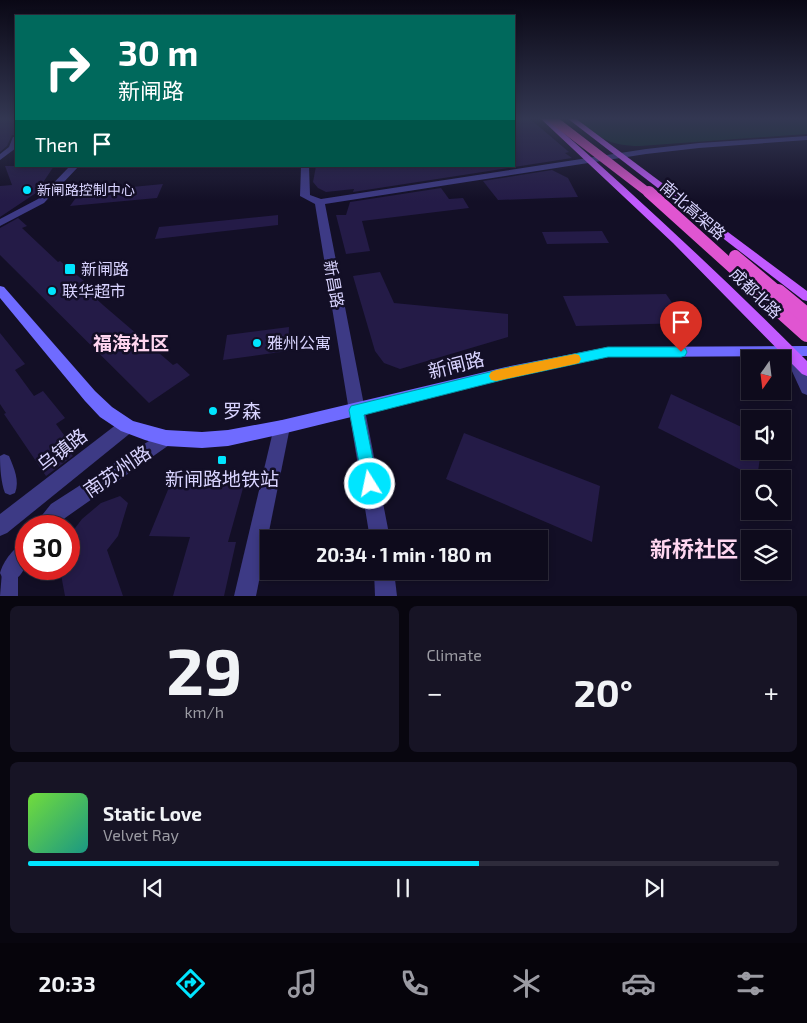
<!DOCTYPE html>
<html lang="en">
<head>
<meta charset="utf-8">
<style>
	body { margin:0; font-family:"Exo 2","Noto Sans SC",sans-serif; background:#171425; color:#f1f3f6; height:100vh; display:flex; flex-direction:column; font-size:19px; white-space:nowrap }
	* { box-sizing:border-box; margin:0 }
	p { font-size:16px; color:#9b9ba3 }
	.icon { flex:none; width:28px; height:28px; fill:none; stroke:currentColor; stroke-width:2; stroke-linecap:round; stroke-linejoin:round }
	.map { position:relative; height:596px; overflow:hidden }
	.drawer { display:flex; flex-direction:column; gap:10px; padding:10px; background:#08060f; flex:1 }
	.drawer>* { flex:none }
	.hud { position:absolute; left:15px; top:15px; width:500px; height:152px; border-radius:0px; box-shadow:0 2px 8px #0003,0 0 0 1px #2e2b3b; background:#00695c; color:#fff; overflow:hidden }
	.needle { width:32px; rotate:194deg }
	.tools { position:absolute; left:741px; top:350px; display:grid; gap:10px }
	.tools a { display:grid; place-items:center; width:50px; height:50px; border-radius:0px; background:#0e0b1c; box-shadow:0 2px 8px #0003,0 0 0 1px #2e2b3b; font-size:25px }
	.speed { position:absolute; left:15px; top:515px; display:flex; gap:10px; font-size:25px; font-weight:700; text-align:center }
	.speed>* { display:grid; place-content:center; width:65px; height:65px; border-radius:50%; background:#0e0b1c; box-shadow:0 2px 8px #0003,0 0 0 1px #2e2b3b; line-height:1 }
	.speed .limit { border:8px solid #d22; background:#fff; color:#111 }
	.pin { position:absolute; display:grid; place-items:center; width:42px; height:42px; color:#fff; margin:-51px -21px; border-radius:50% 50% 50% 0; rotate:-45deg; box-shadow:0 0 5px #0007 }
	.pin .icon { rotate:45deg }
	.me { position:absolute; width:55px; margin:-28px; rotate:350deg; stroke-linejoin:round; filter:drop-shadow(0 0 4px #0008) }
	.turn { display:flex; align-items:center; gap:18px; height:105px; padding:0 20px; font-size:22px }
	.turn .icon { width:65px; height:65px; stroke-width:2.5 }
	.turn b { display:block; font-size:35px; line-height:42px }
	.then { display:flex; align-items:center; height:48px; padding:0 20px; background:#0003; gap:10px; font-size:19px }
	.big { font-size:38px; font-weight:700; line-height:1.1 }
	.drawer .tile { flex:1; display:flex; flex-direction:column; justify-content:center; gap:8px; min-width:0; padding:0 18px; border-radius:8px; background:#171425 }
	.drawer .dial { align-items:center; gap:0 }
	.dial b { font-size:65px; line-height:1 }
	.song { display:flex; align-items:center; gap:15px }
	.cover { width:60px; height:60px; border-radius:8px; background:linear-gradient(135deg,hsl(100 70% 55%),hsl(170 70% 35%)) }
	.played { height:5px; border-radius:2px; background:linear-gradient(90deg,#00e5ff 60%,#2e2b3b 60%) }
	.keys { display:flex; justify-content:space-around; direction:ltr }
	.heat { display:flex; justify-content:space-between; align-items:center; font-size:28px; direction:ltr }
	.drawer .tiles { flex:1; display:grid; gap:10px; grid-template-columns:1fr 1fr }
	.tile:last-child { grid-column:span 2 }
	.trip { position:absolute; left:260px; top:530px; width:288px; height:50px; border-radius:0px; background:#0e0b1c; box-shadow:0 2px 8px #0003,0 0 0 1px #2e2b3b; font-weight:700; line-height:50px; text-align:center }
	.menu { display:flex; height:80px; justify-content:space-around; align-items:center; background:#06040b; color:#9b9ba3 }
	.menu .icon { width:35px; height:35px }
	.menu .current { color:#00e5ff }
	.menu b { font-size:22px; color:#f1f3f6 }
	.map>svg:first-child { display:block }
	.green { fill:#12302f }
	.building { fill:#241b47 }
	.lines { fill:none; stroke-linecap:round; stroke-linejoin:round }
	.pedestrian { fill:#3d3a85; fill-rule:evenodd }
	.minor { fill:#3d3a85; fill-rule:evenodd }
	.tertiary { fill:#3d3a85; fill-rule:evenodd }
	.secondary { fill:#6f6bff; fill-rule:evenodd }
	.primary { fill:#c25bff; fill-rule:evenodd }
	.trunk-bridge-far2 { stroke:#e055d1; stroke-width:9 }
	.trunk-bridge-far1 { stroke:#e055d1; stroke-width:12 }
	.trunk-bridge { stroke:#e055d1; stroke-width:16 }
	.route { fill:#00e5ff; stroke:#0095a6 }
	.slow { fill:#f59e0b }
	.poi-dot { fill:#00e5ff; stroke:#130f26; stroke-width:2 }
	.labels { text-anchor:middle; stroke-width:5; stroke-linejoin:round; paint-order:stroke }
	.far-poi-label { font-size:14px; fill:#d9d4ff; stroke:#130f26; text-anchor:start }
	.street-label { font-size:16px; fill:#d9d4ff; stroke:#130f26 }
	.poi-label { font-size:16px; fill:#d9d4ff; stroke:#130f26; text-anchor:start }
	.quarter-label { font-size:19px; font-weight:bold; fill:#ffd6f0; stroke:#130f26 }
	.near-street-label { font-size:19px; fill:#d9d4ff; stroke:#130f26 }
	.near-poi-label { font-size:19px; fill:#d9d4ff; stroke:#130f26; text-anchor:start }
	.near-quarter-label { font-size:22px; font-weight:bold; fill:#ffd6f0; stroke:#130f26 }
</style>
</head>
<body>
<div class="map">
<svg width="807" height="596" viewBox="0 0 807 596">
	<rect width="100%" height="100%" fill="#130f26"/>
	<!-- green -->
	<path class="green" d="M 575,118 L 807,118 L 807,134 L 640,146 C 607,146 600,137 575,118 Z"/>
	<!-- building -->
	<g class="building">
		<polygon points="0,118 16,118 16,135 12,135 7,146 0,152"/>
		<polygon points="514,118 529,118 569,152 565,153 572,158 353,192 354,189 326,192 318,188 313,182 316,166 514,166"/>
		<polygon points="5,166 54,166 36,193 0,217 0,186 12,185"/>
		<polygon points="552,170 568,178 578,197 498,200 483,181"/>
		<polygon points="163,184 157,198 70,206 80,192"/>
		<polygon points="441,188 449,199 463,198 469,208 362,221 370,251 346,254 336,215 346,215 350,202"/>
		<polygon points="278,215 278,225 155,239 159,227"/>
		<polygon points="18,218 27,226 22,228 58,262 60,261 84,281 79,283 103,305 173,365 177,363 190,375 149,403 0,255 0,228"/>
		<polygon points="602,231 609,243 547,244 542,232"/>
		<polygon points="380,272 394,303 508,314 508,337 400,369 384,363 375,351 353,276"/>
		<polygon points="666,294 686,323 576,326 563,296"/>
		<polygon points="289,327 288,351 223,360 227,335"/>
		<polygon points="0,333 25,364 15,370 34,396 43,391 65,418 56,424 69,442 64,445 73,456 46,476 4,414 6,413 0,404"/>
		<polygon points="671,394 750,431 750,451 761,451 757,478 658,428"/>
		<polygon points="464,433 600,486 592,542 446,479"/>
		<polygon points="172,480 245,481 228,542 236,542 224,596 173,596 190,537 149,536"/>
		<polygon points="120,496 128,503 118,536 107,550 123,596 65,596 60,569 69,569 69,536 82,519 101,503"/>
	</g>
	<g class="lines">
		<!-- pedestrian -->
		<g class="pedestrian">
			<path d="M 4,454 L 9,456 C 14,468 20,481 15,493 L 10,495 L 5,493 C 1,483 0,467 0,456 Z"/>
			<polygon points="10,564 16,566 18,572 18,596 0,596 2,572 4,566"/>
		</g>
		<!-- minor -->
		<g class="minor">
			<polygon points="807,136 807,140 699,148 646,154 325,204 390,539 370,539 315,204 300,196 301,166 309,166 310,195 321,199 646,149 699,143"/>
			<polygon points="13,137 16,137 16,148 0,160 0,154 9,147"/>
			<polygon points="792,350 797,352 807,373 807,395 802,393 785,356 787,352"/>
			<polygon points="282,420 288,422 290,427 256,596 234,596 274,427 276,422"/>
			<polygon points="166,430 172,433 174,438 172,443 65,518 58,526 36,526 39,519 51,504"/>
			<path d="M 26,541 C 27,558 28,575 10,582 L 3,579 L 0,573 C 3,561 15,546 26,541 Z"/>
			<polygon points="374,571 394,571 397,596 375,596"/>
		</g>
		<!-- tertiary -->
		<g class="tertiary">
			<polygon points="70,166 79,166 44,203 0,226 0,219 38,199"/>
			<polygon points="127,419 133,421 135,426 133,431 7,533 0,536 0,514 121,421"/>
		</g>
		<!-- secondary -->
		<polygon class="secondary" points="0,286 4,287 95,391 112,407 133,421 166,430 202,432 228,430 282,420 506,367 608,347 807,346 807,356 608,357 506,379 282,434 228,446 202,448 166,446 145,440 121,431 100,417 85,401 0,298"/>
		<!-- primary -->
		<g class="primary">
			<path d="M 540,118 L 547,118 C 636,196 723,277 807,361 L 807,376 L 802,374 L 673,243 Z"/>
			<polygon points="567,118 575,118 807,291 807,301 803,300"/>
		</g>
		<!-- trunk-bridge-far2 -->
		<polyline class="trunk-bridge-far2" points="551,118 650,194"/>
		<!-- trunk-bridge-far1 -->
		<g class="trunk-bridge-far1">
			<polyline points="649,192 761,293"/>
			<polyline points="735,256 779,293"/>
		</g>
		<!-- trunk-bridge -->
		<g class="trunk-bridge">
			<polyline points="760,292 807,334"/>
			<polyline points="778,292 807,316"/>
		</g>
	</g>
	<!-- sky -->
	<linearGradient id="sky" x2="0" y2="1"><stop stop-color="#0a0815"/><stop offset="0.59" stop-color="#333752"/><stop offset="1" stop-color="#333752" stop-opacity="0"/></linearGradient>
	<rect width="807" height="201" fill="url(#sky)"/>
	<!-- route -->
	<polygon class="route" points="608,347 681,347 685,348 687,352 685,356 681,357 608,357 506,379 364,415 378,484 375,489 370,492 364,489 349,410 351,406 506,368"/>
	<!-- slow -->
	<polygon class="slow" points="575,354 579,355 581,359 579,363 575,364 496,381 491,380 489,376 491,372 496,370"/>
	<!-- markers -->
	<g class="poi-dot">
		<circle cx="27" cy="190" r="5"/>
		<rect x="64" y="263" width="12" height="12" rx="2.5"/>
		<circle cx="52" cy="291" r="5"/>
		<circle cx="257" cy="343" r="5"/>
		<circle cx="213" cy="411" r="5"/>
		<rect x="217" y="455" width="10" height="10" rx="2.5"/>
	</g>
	<g class="labels">
		<!-- far-poi labels -->
		<g class="far-poi-label">
			<text x="37" y="195">新闸路控制中心</text>
		</g>
		<!-- street labels -->
		<g class="street-label">
			<text transform="translate(693 210) rotate(41)" y="6">南北高架路</text>
			<text transform="translate(334 284) rotate(80)" y="6">新昌路</text>
			<text transform="translate(756 293) rotate(44)" y="6">成都北路</text>
		</g>
		<!-- poi labels -->
		<g class="poi-label">
			<text x="81" y="275">新闸路</text>
			<text x="62" y="297">联华超市</text>
			<text x="267" y="349">雅州公寓</text>
		</g>
		<!-- quarter labels -->
		<g class="quarter-label">
			<text x="131" y="350">福海社区</text>
		</g>
		<!-- near-street labels -->
		<g class="near-street-label">
			<text transform="translate(456 365) rotate(-14)" y="7">新闸路</text>
			<text transform="translate(62 450) rotate(-38)" y="7">乌镇路</text>
			<text transform="translate(117 471) rotate(-34)" y="7">南苏州路</text>
		</g>
		<!-- near-poi labels -->
		<g class="near-poi-label">
			<text x="223" y="418">罗森</text>
			<text x="222" y="486" text-anchor="middle">新闸路地铁站</text>
		</g>
		<!-- near-quarter labels -->
		<g class="near-quarter-label">
			<text x="694" y="557">新桥社区</text>
		</g>
	</g>
</svg>
<div class="tools">
<a><svg class="needle" viewBox="-14 -14 28 28"><path d="M0-13l5 13h-10z" fill="#e53935"/><path d="M0 13l5-13h-10z" fill="#9b9ba3"/></svg></a>
<a><svg class="icon" aria-label="sound" viewBox="0 0 24 24"><path d="M4 9h4l5-4v14l-5-4H4zM17 9q2 3 0 6"/></svg></a>
<a><svg class="icon" aria-label="search" viewBox="0 0 24 24"><circle cx="10" cy="10" r="6"/><path d="M15 15l6 6"/></svg></a>
<a><svg class="icon" aria-label="layers" viewBox="0 0 24 24"><path d="M12 4l9 5-9 5-9-5zM3 14l9 5 9-5"/></svg></a>
</div>
<div class="speed"><div class="limit">30</div></div>
<div class="pin" style="left:681px;top:352px;background:#d93025"><svg class="icon" aria-label="arrive" viewBox="0 0 24 24"><path d="M6 21V4h12l-3 4 3 4H6"/></svg></div>
<svg class="me" style="left:370px;top:484px" viewBox="-20 -20 40 40"><circle r="17" fill="#00e5ff" stroke="#fff" stroke-width="3"/><path d="M0-11L8 9 0 5-8 9z" fill="#fff"/></svg>
<div class="trip">20:34 · 1 min · 180 m</div>
<div class="hud">
<div class="turn"><svg class="icon" aria-label="right" viewBox="0 0 24 24"><path d="M7 20v-9h11M14 6l5 5-5 5"/></svg><div><b>30 m</b>新闸路</div></div>
<div class="then">Then<svg class="icon" aria-label="arrive" viewBox="0 0 24 24"><path d="M6 21V4h12l-3 4 3 4H6"/></svg></div>
</div>
</div>
<section class="drawer">
<div class="tiles">
<div class="tile dial"><b>29</b><p>km/h</p></div>
<div class="tile"><p>Climate</p>
<div class="heat"><a>−</a><b class="big">20°</b><a>+</a></div>
</div>
<div class="tile">
<div class="song"><i class="cover"></i><div><b>Static Love</b><p>Velvet Ray</p></div></div>
<div class="played"></div>
<div class="keys"><svg class="icon" aria-label="previous" viewBox="0 0 24 24"><path d="M18 5L8 12l10 7zM5 5v14"/></svg><svg class="icon" aria-label="pause" viewBox="0 0 24 24"><path d="M8 5v14M16 5v14"/></svg><svg class="icon" aria-label="next" viewBox="0 0 24 24"><path d="M6 5l10 7-10 7zM19 5v14"/></svg></div>
</div>
</div>
</section>
<nav class="menu">
<b>20:33</b>
<svg class="icon current" aria-label="directions" viewBox="0 0 24 24"><path d="M12 3l9 9-9 9-9-9zM9 14v-3h6M13 9l2 2-2 2"/></svg>
<svg class="icon" aria-label="music" viewBox="0 0 24 24"><path d="M9 18V5l10-2v13"/><circle cx="6" cy="18" r="3"/><circle cx="16" cy="16" r="3"/></svg>
<svg class="icon" aria-label="phone" viewBox="0 0 24 24"><path d="M5 4h4l2 5-3 2q2 4 5 5l2-3 5 2v4C11 20 4 13 5 4z"/></svg>
<svg class="icon" aria-label="climate" viewBox="0 0 24 24"><path d="M12 3v18M4 7l16 10M4 17L20 7"/></svg>
<svg class="icon" aria-label="car" viewBox="0 0 24 24"><path d="M5 17H2v-5l4-1 3-4h7l3 4 3 1v5h-3M9 17h6M6 11h13"/><circle cx="7" cy="17" r="2"/><circle cx="17" cy="17" r="2"/></svg>
<svg class="icon" aria-label="filters" viewBox="0 0 24 24"><path d="M4 7h16M4 17h16"/><circle cx="9" cy="7" r="2"/><circle cx="15" cy="17" r="2"/></svg>
</nav>
</body>
</html>
